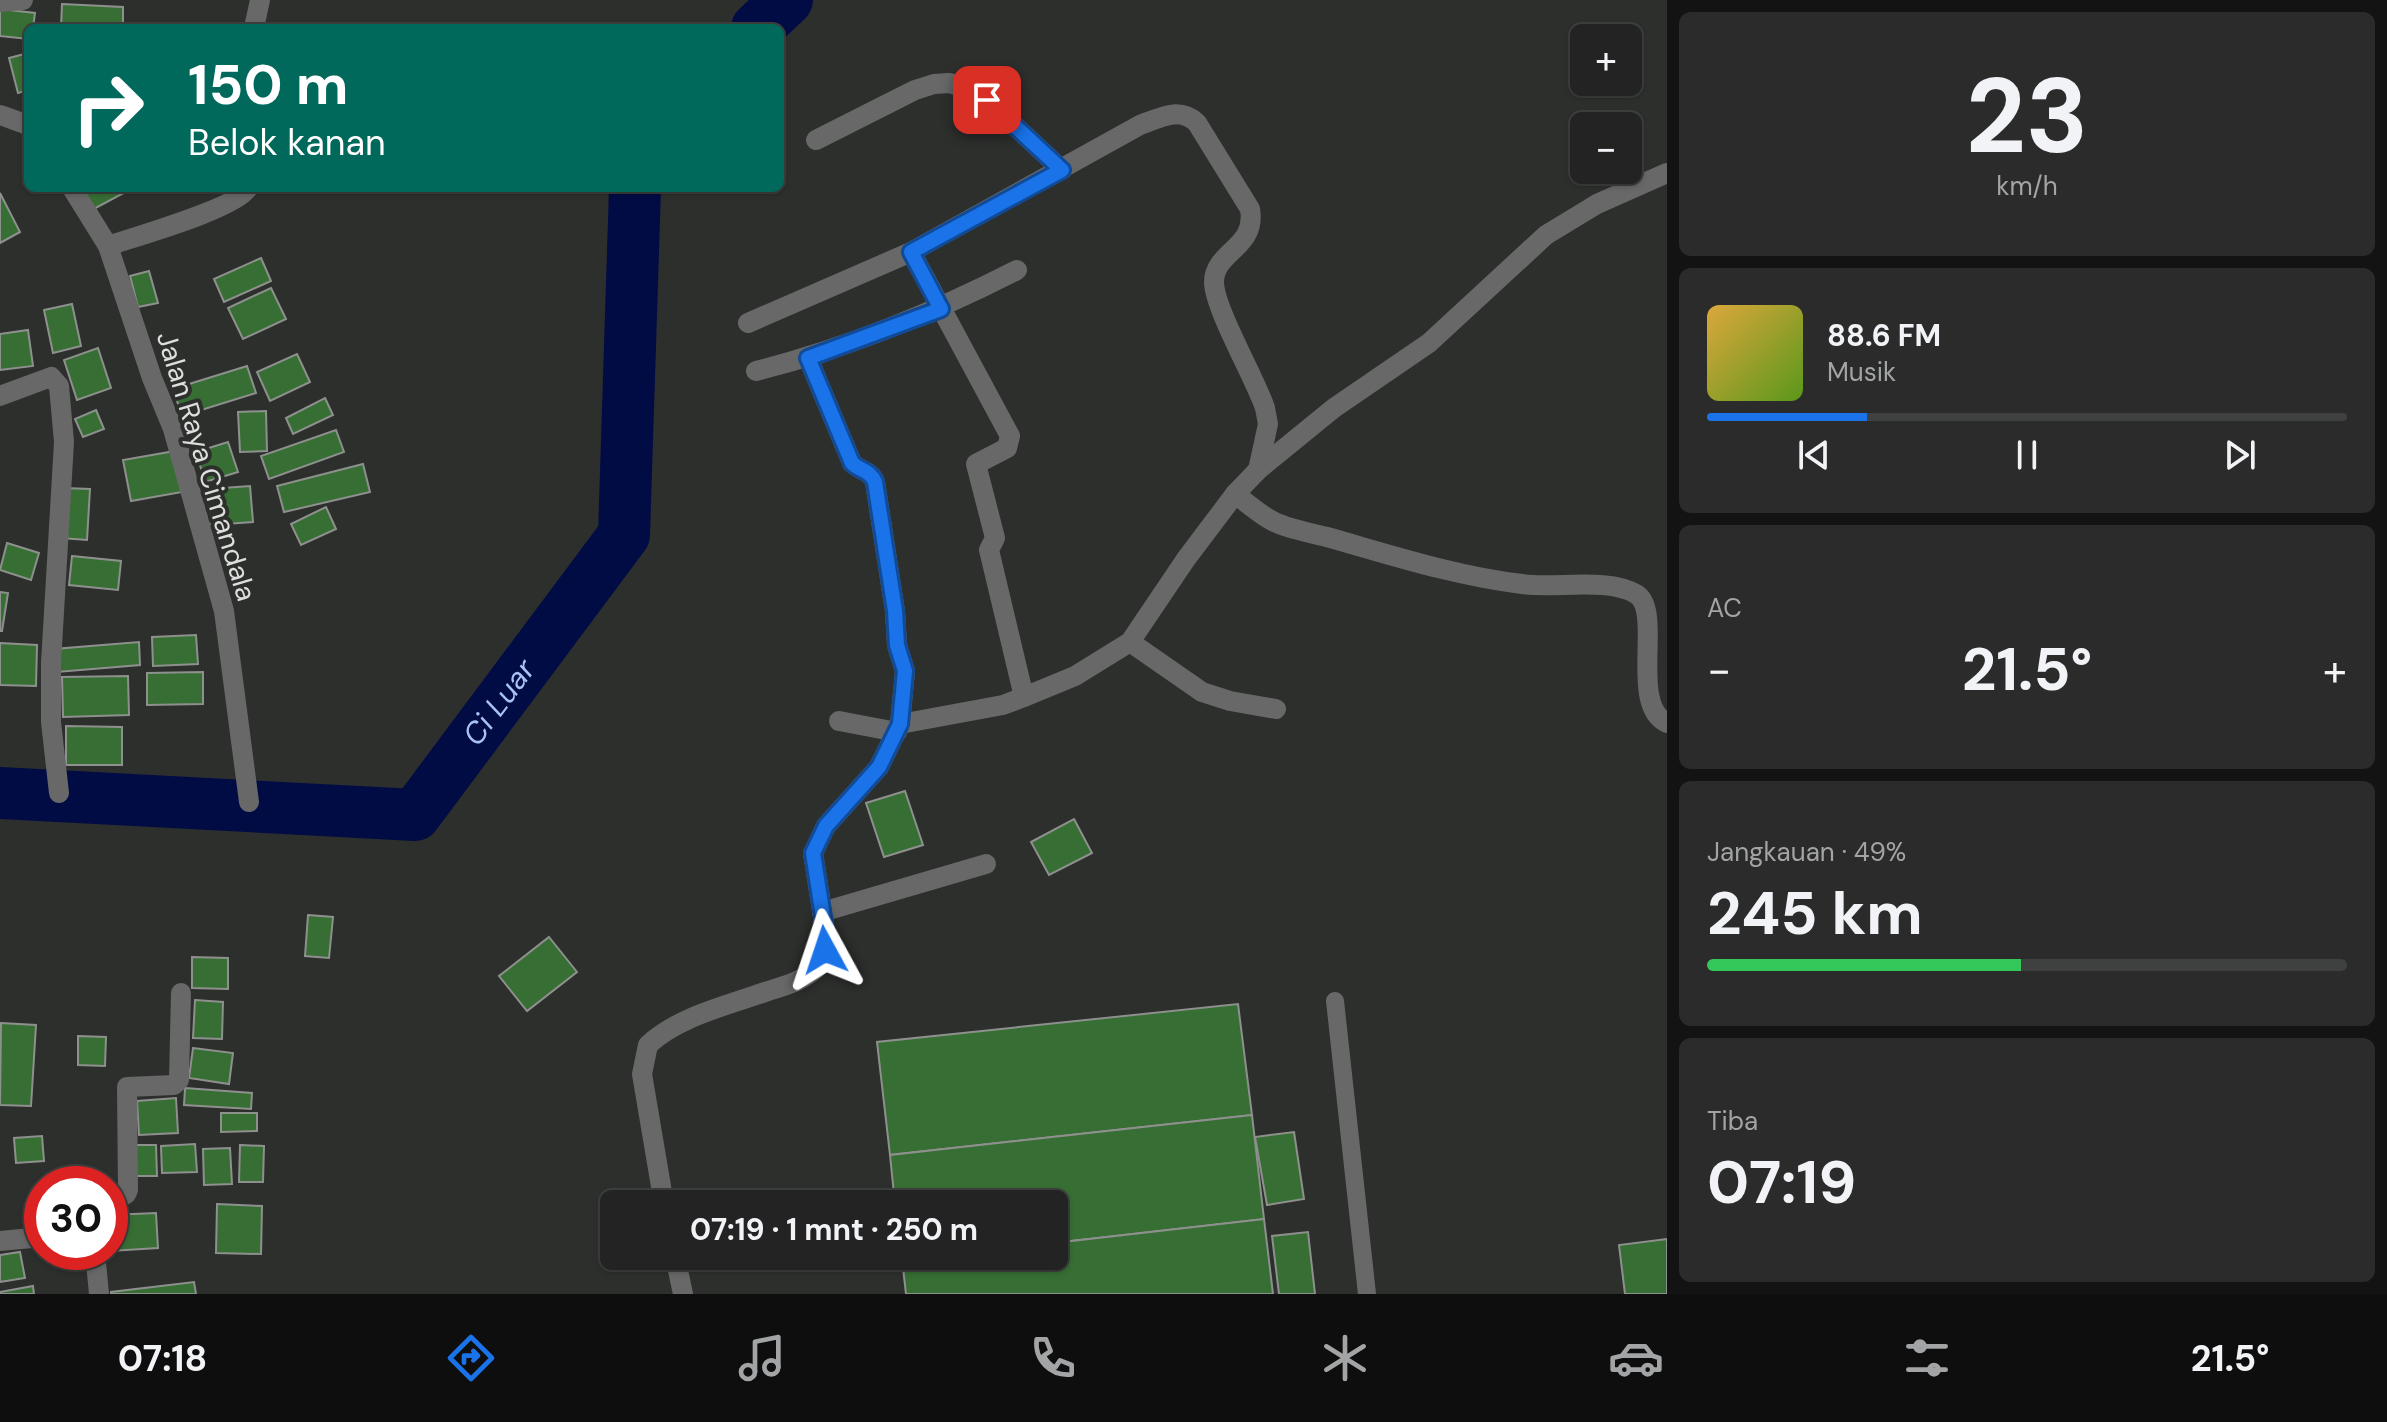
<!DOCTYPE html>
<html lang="id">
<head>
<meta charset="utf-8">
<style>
	body { margin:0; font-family:"DM Sans",sans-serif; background:#2a2b2a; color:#f1f3f6; height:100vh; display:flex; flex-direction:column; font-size:30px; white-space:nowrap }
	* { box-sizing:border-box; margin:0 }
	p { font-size:26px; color:#a2a4a5 }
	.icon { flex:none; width:44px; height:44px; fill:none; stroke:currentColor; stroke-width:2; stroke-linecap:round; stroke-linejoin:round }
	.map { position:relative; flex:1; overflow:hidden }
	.drawer { display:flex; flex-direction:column; gap:12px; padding:12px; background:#131313; width:720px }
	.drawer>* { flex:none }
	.banner { position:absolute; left:24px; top:24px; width:760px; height:168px; border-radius:12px; box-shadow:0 2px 6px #0004,0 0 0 2px #3f4040; background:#00695c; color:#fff; overflow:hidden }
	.tools { position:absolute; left:1570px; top:24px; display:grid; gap:16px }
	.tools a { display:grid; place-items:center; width:72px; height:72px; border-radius:12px; background:#222322; box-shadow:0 2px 6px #0004,0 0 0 2px #3f4040; font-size:40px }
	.speed { position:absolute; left:24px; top:1166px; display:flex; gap:16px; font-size:40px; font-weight:700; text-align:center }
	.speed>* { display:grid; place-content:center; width:104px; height:104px; border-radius:50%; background:#222322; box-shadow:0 2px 6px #0004,0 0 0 2px #3f4040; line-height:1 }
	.speed .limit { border:12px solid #d22; background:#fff; color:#111 }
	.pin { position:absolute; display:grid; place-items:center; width:68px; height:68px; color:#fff; margin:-34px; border-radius:16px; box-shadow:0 4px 12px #0006 }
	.me { position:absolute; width:88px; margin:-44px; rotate:355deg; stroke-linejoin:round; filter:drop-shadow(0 0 6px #0008) }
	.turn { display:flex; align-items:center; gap:28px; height:168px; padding:0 32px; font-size:36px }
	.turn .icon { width:104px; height:104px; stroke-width:2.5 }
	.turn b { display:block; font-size:56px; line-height:68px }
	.big { font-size:60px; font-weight:700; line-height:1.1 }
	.drawer .widget { flex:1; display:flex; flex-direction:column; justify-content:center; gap:12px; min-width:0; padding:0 28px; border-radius:12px; background:#2a2b2a }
	.drawer .dial { align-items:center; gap:0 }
	.dial b { font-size:104px; line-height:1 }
	.song { display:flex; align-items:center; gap:24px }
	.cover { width:96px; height:96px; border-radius:12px; background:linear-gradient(135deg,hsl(40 70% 55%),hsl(90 70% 35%)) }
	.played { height:8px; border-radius:4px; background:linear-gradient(90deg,#1a73e8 25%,#3f4040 25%) }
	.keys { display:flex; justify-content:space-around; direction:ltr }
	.heat { display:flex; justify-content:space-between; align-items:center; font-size:44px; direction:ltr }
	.charge { height:12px; border-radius:6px; background:linear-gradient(90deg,#34c759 49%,#3f4040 0) }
	.trip { position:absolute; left:600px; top:1190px; width:468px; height:80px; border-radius:12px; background:#222322; box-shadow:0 2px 6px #0004,0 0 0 2px #3f4040; font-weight:700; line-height:80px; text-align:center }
	.tabs { display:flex; height:128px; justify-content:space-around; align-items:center; background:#0e0e0e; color:#a2a4a5 }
	.tabs .icon { width:56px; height:56px }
	.tabs .current { color:#1a73e8 }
	.tabs b { font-size:36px; color:#f1f3f6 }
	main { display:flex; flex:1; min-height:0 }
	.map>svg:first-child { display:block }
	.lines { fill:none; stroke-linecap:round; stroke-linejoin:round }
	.river { stroke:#020c44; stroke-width:52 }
	.building { fill:#376e34; stroke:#8e908e; stroke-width:2 }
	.lane { stroke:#676867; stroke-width:18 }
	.street { stroke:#676867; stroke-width:20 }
	.route-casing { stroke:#114b97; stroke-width:20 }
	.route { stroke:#1a73e8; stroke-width:14 }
	.labels { text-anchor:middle; stroke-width:8; stroke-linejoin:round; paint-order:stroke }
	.street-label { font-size:28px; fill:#dddedd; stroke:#2d2f2d }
	.water-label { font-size:30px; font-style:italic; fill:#a8c1f7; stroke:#2d2f2d }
</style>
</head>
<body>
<main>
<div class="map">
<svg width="1667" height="1294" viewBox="0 0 1667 1294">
	<rect width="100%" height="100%" fill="#2d2f2d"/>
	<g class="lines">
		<!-- river -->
		<g class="river">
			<polyline points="757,28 787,0"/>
			<path id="s1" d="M 0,793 L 415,815 L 624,535 L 635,188"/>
		</g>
	</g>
	<!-- building -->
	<g class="building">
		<polygon points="62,4 123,7 123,28 61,28"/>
		<polygon points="0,9 35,13 33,28 28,28 28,39 0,36"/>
		<polygon points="28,53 28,90 18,93 9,58"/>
		<polygon points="80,188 133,188 92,210"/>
		<polygon points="0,193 20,232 0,243"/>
		<polygon points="261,258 271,281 224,302 214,279"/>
		<polygon points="149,271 158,303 138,307 130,276"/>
		<polygon points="271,288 286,319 243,339 228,308"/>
		<polygon points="72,304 81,346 53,353 44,310"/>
		<polygon points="28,330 33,366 0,370 0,334"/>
		<polygon points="98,348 111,388 77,400 64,360"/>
		<polygon points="297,354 310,382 270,401 257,372"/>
		<polygon points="247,366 256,393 182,416 173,389"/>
		<polygon points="325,398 333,415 293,434 286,418"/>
		<polygon points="96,410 104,429 83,437 75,419"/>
		<polygon points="266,411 267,451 240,452 238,412"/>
		<polygon points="336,430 344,452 269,479 261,456"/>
		<polygon points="228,442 238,472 205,482 196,452"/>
		<polygon points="175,451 182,492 131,501 123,460"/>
		<polygon points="363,464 370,492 284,512 277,486"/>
		<polygon points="250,486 253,522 211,525 209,489"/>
		<polygon points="64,488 90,489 87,540 61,538"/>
		<polygon points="326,507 336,529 301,545 291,524"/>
		<polygon points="7,543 39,553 31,580 0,570"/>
		<polygon points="72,556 121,561 118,590 69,585"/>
		<polygon points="0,592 8,593 2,631 0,631"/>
		<polygon points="196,635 198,664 153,666 152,637"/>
		<polygon points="139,642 140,665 57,672 54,649"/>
		<polygon points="0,643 37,645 36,686 0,685"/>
		<polygon points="203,672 203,704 147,705 147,673"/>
		<polygon points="128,676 129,715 63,717 62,677"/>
		<polygon points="66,726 122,727 122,765 66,765"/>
		<polygon points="905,791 923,845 884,857 866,803"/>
		<polygon points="1074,819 1092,853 1049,875 1031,842"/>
		<polygon points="308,915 333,917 329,958 305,956"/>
		<polygon points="549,937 577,972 527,1011 499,976"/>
		<polygon points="192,957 228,958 228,989 192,988"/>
		<polygon points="195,1000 223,1002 222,1039 193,1038"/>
		<polygon points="1238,1004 1252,1115 890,1155 877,1042"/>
		<polygon points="1,1023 36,1025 31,1106 0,1105"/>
		<polygon points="78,1036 106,1037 105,1066 78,1065"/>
		<polygon points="193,1048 233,1053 229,1084 189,1078"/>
		<polygon points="185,1088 252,1093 251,1109 184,1105"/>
		<polygon points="176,1098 178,1133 139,1135 137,1101"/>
		<polygon points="221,1113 257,1113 257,1131 221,1132"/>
		<polygon points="1252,1115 1264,1219 1054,1243 1054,1204 895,1204 890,1155"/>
		<polygon points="1294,1132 1304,1199 1267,1205 1255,1137"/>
		<polygon points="42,1136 44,1161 16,1163 14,1138"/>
		<polygon points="195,1144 197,1172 162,1173 161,1146"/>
		<polygon points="134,1145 156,1145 157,1176 135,1176"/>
		<polygon points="240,1145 264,1146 263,1182 239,1182"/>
		<polygon points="230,1148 232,1184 204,1185 203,1149"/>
		<polygon points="217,1204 262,1206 261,1254 216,1253"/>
		<polygon points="156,1213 158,1248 110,1251 110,1215"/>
		<polygon points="1264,1219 1273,1294 906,1294 902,1259 933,1256 1054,1256 1054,1243"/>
		<polygon points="1308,1232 1315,1294 1279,1294 1272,1236"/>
		<polygon points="1667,1239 1667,1294 1625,1294 1619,1245"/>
		<polygon points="20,1252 25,1278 0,1282 0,1255"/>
		<polygon points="194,1282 196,1294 111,1294 111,1292"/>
		<polygon points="33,1286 34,1294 0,1294 0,1292"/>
	</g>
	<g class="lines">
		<!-- lane -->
		<polyline class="lane" points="1335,1001 1367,1294"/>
		<!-- street -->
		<g class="street">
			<polyline points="0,2 23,0"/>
			<polyline points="254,28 260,0"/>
			<polyline points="0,115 28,125"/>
			<polyline points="816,140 915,90 934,84 949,83 971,89 987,100 1062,170"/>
			<polyline points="72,188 108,246 152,378 173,429 224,611 249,802"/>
			<path d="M 108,246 C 134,237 238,208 248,188"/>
			<polyline points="911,252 1010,436 1007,448 976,464 995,538 989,550 1024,697"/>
			<path d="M 748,323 L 911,252 L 1140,125 C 1160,118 1179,106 1197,123 L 1250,209 C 1257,248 1214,251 1214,282 C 1214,308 1255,378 1265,408 L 1268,424 L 1258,470"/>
			<path d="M 808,358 L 852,463 C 860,471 870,470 875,482 L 895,611 L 897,645 L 905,671 L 900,724"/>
			<path d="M 756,371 C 848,348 933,313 1017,270"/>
			<polyline points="0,396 51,377 59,386 64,442 51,663 51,722 59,793"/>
			<path d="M 1235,494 C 1246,502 1257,512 1269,519 C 1285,529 1309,532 1327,537 C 1391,555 1455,576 1522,584 C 1554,589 1608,577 1636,594 C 1664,610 1628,705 1667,723"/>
			<polyline points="1130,642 1202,692 1230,701 1276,709"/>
			<polyline points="839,721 897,732"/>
			<polyline points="822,912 986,864"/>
			<polyline points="110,1204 126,1194 128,1190 127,1087 174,1085 179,1080 181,993"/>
			<path d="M 664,1204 L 642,1074 L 648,1045 C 679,1016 729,1005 768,991 C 785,986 806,980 818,966 C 825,957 825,946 826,936 L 813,853 L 826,826 L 879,767 L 900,724 L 1003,705 L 1024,697 L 1075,676 L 1130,642 L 1186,559 L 1235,494 L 1258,470 L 1334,408 L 1429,343 L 1546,235 L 1597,204 L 1667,173"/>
			<polyline points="0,1241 42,1237"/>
			<polyline points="95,1252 99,1294"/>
			<polyline points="675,1256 683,1294"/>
		</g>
	</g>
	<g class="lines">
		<defs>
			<path id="route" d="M 825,950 L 826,936 L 813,853 L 826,826 L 879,767 L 900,724 L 905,671 L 897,645 L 895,611 L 875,482 C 870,470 860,471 852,463 L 808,358 L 941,309 L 911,252 L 1062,170 L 987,100"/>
		</defs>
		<!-- route casing -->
		<use href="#route" class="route-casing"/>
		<!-- route -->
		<use href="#route" class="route"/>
	</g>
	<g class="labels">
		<!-- street labels -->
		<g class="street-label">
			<text transform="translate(207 466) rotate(73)" y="10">Jalan Raya Cimandala</text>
		</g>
		<!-- water labels -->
		<g class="water-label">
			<text dy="10" stroke="none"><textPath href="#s1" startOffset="556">Ci Luar</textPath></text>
		</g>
	</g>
</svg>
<div class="tools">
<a>+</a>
<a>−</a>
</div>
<div class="speed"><div class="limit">30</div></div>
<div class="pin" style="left:987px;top:100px;background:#d93025"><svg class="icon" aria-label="arrive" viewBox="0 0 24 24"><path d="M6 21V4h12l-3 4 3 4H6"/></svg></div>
<svg class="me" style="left:825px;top:950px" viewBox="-20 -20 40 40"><path d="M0-17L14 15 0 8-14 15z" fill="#1a73e8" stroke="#fff" stroke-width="4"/></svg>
<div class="trip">07:19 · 1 mnt · 250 m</div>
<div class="banner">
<div class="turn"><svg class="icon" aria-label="right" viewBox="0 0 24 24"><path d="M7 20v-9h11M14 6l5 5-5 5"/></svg><div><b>150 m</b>Belok kanan</div></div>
</div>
</div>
<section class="drawer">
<div class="widget dial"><b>23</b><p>km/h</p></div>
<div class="widget">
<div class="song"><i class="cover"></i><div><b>88.6 FM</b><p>Musik</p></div></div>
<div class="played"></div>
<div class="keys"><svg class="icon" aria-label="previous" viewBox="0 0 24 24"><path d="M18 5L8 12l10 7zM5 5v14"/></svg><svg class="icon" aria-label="pause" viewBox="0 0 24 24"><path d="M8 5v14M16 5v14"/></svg><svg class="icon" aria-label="next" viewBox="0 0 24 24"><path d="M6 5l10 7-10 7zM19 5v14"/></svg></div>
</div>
<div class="widget"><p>AC</p>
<div class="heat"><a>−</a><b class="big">21.5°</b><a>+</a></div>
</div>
<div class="widget"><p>Jangkauan · 49%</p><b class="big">245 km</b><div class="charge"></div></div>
<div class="widget"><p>Tiba</p><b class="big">07:19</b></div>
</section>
</main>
<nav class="tabs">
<b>07:18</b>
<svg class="icon current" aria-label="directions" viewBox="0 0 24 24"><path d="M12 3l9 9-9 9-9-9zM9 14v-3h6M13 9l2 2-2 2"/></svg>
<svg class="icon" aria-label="music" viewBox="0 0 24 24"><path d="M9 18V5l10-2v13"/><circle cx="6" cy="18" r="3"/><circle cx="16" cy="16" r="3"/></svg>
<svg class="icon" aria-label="phone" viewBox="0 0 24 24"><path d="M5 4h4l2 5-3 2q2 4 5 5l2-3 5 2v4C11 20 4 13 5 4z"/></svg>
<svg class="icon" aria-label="climate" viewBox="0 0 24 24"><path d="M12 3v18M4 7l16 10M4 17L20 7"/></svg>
<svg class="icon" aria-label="car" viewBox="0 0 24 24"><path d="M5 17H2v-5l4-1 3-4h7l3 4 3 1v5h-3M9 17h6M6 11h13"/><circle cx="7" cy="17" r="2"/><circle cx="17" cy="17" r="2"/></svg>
<svg class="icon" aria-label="filters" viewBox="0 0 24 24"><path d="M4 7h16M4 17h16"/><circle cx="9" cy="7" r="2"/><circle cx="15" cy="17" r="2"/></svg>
<b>21.5°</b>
</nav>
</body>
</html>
